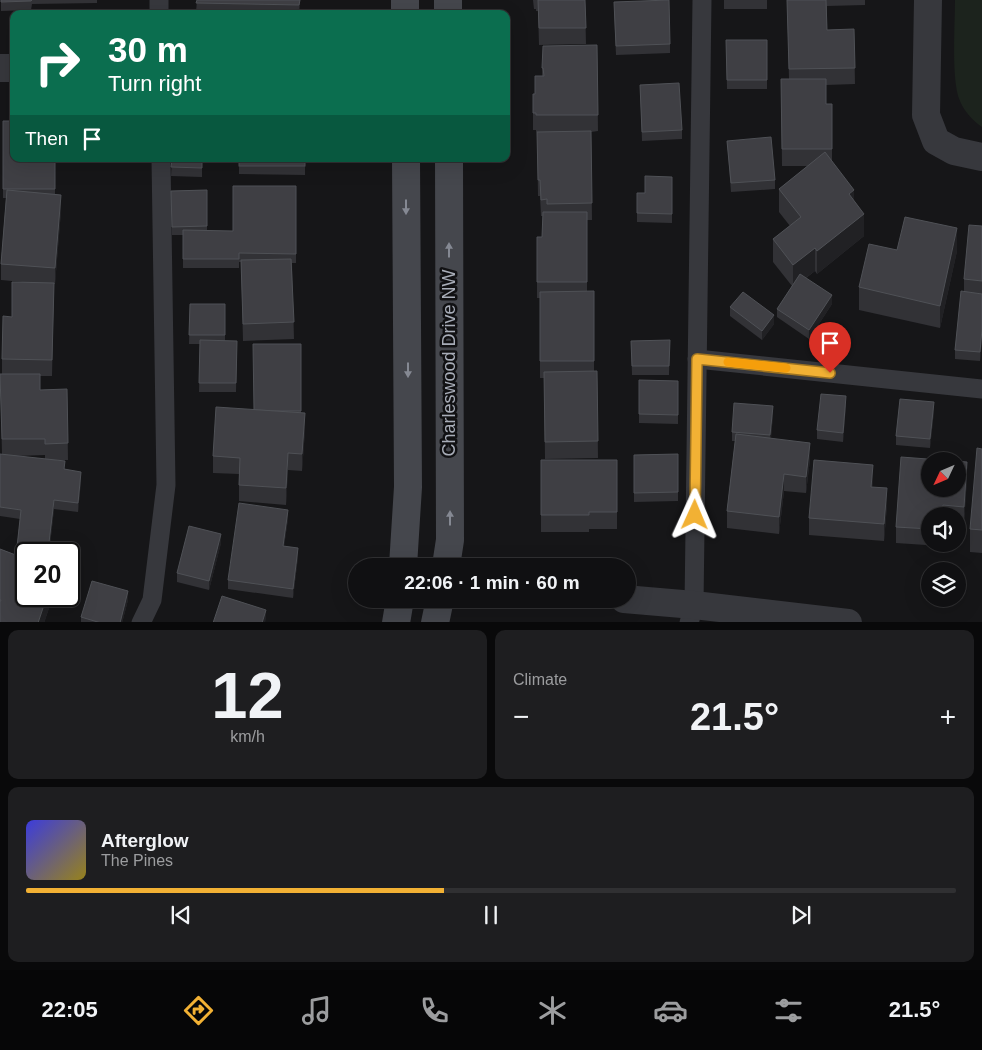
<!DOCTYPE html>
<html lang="en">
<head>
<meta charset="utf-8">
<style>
	body { margin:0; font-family:Arial,sans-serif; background:#1e1e20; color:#f1f3f6; height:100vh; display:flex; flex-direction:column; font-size:19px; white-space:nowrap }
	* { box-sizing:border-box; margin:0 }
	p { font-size:16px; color:#9c9d9f }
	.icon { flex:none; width:28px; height:28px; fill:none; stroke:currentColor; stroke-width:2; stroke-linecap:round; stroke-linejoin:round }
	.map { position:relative; height:622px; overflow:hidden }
	.sheet { display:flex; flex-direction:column; gap:8px; padding:8px; background:#09090a; flex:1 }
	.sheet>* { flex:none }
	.guide { position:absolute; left:10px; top:10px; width:500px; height:152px; border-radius:10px; box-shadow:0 5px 20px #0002,0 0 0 1px #303032; background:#0b6e4f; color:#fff; overflow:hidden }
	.needle { width:32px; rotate:226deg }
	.fabs { position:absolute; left:921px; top:452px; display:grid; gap:10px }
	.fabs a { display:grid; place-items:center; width:45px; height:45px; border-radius:50%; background:#101012; box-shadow:0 5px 20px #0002,0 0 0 1px #303032; font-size:25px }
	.speed { position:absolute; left:15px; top:542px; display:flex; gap:10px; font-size:25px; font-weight:700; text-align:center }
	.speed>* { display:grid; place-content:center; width:65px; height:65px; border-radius:50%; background:#101012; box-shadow:0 5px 20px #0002,0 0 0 1px #303032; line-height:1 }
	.speed .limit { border:2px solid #111; border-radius:8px; background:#fff; color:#111 }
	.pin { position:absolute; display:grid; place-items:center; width:42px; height:42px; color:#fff; margin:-51px -21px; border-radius:50% 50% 50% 0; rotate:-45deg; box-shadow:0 0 5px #0007 }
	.pin .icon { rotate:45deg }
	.me { position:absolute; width:55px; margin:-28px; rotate:1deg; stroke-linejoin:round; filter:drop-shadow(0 0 4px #0008) }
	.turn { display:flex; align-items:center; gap:18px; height:105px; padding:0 15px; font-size:22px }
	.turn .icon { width:65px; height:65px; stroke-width:2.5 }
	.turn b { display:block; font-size:35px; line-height:42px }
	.then { display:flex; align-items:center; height:48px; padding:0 15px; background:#0003; gap:10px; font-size:19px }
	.big { font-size:38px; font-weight:700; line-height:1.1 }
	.sheet .tile { flex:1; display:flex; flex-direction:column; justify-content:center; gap:8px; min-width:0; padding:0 18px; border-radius:10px; background:#1e1e20 }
	.sheet .dial { align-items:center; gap:0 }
	.dial b { font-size:65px; line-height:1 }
	.song { display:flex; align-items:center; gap:15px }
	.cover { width:60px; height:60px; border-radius:8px; background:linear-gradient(135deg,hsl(240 70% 55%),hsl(50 70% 35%)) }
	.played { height:5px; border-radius:2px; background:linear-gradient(90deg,#f2b134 45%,#303032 45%) }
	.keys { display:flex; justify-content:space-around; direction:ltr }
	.heat { display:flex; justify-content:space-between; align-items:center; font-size:28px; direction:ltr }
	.sheet .tiles { flex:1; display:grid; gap:8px; grid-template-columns:1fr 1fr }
	.tile:last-child { grid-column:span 2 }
	.trip { position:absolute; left:348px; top:558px; width:288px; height:50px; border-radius:25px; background:#101012; box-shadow:0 5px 20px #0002,0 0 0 1px #303032; font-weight:700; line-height:50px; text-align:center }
	.tab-bar { display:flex; height:80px; justify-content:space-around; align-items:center; background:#060607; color:#9c9d9f }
	.tab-bar .icon { width:35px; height:35px }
	.tab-bar .active { color:#f2b134 }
	.tab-bar b { font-size:22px; color:#f1f3f6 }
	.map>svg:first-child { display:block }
	.green { fill:#1c231d }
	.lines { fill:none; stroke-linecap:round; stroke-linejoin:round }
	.lane { stroke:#37383d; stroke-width:19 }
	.street { stroke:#37383d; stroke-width:28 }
	.secondary { stroke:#45474d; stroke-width:28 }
	.wall { fill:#323236; fill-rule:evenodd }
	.shaded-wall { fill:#212124 }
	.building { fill:#3f3f44; stroke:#4f5156; fill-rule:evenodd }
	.oneway { fill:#858993 }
	.route-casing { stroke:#9d7322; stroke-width:12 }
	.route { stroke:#f2b134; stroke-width:9 }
	.slow { stroke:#f59e0b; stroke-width:9 }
	.labels { text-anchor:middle; stroke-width:5; stroke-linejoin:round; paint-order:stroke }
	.street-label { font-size:18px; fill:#a8adb8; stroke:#111113 }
</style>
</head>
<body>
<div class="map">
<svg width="982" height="623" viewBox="0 0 982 623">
	<rect width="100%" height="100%" fill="#161618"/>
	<!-- green -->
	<path class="green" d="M 955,0 L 982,0 L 982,127 C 973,121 964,111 960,101 C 951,81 955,24 955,0 Z"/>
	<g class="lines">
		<!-- lane -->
		<g class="lane">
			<polyline points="159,0 159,14"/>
			<polyline points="697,359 982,389"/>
			<polyline points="141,623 152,600 166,485 161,159"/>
			<polyline points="689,623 694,605 702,0"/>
		</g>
		<!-- street -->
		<g class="street">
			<polyline points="928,0 926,115 936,141 954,151 982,157"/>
			<polyline points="0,68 14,68"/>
			<polyline points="624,599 694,605 848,623"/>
		</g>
		<!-- secondary -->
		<g class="secondary">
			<polyline points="448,0 448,14"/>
			<polyline points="405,14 405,0"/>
			<polyline points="403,566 408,487 406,159"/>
			<polyline points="446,566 450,540 449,159"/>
			<polyline points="396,623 400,599"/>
			<polyline points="435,623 440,599"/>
		</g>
	</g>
	<!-- wall -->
	<g class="wall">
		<polygon points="1,0 97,0 97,3 32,4 31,10 1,11"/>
		<polygon points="197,0 300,0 299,14 196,12"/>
		<polygon points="533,0 585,0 586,44 539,45 538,11 536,11 536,9 534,9"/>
		<rect x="724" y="0" width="43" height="9"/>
		<polygon points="787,0 865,0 865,5 827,6 827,30 854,29 855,84 826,85 826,104 832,104 832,161 854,201 864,236 817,274 815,271 806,278 832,304 809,339 777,317 777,309 792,286 773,262 773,239 790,226 779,212 779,189 808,166 782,166 781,79 789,79"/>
		<polygon points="614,11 670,44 670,53 616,55"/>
		<polygon points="726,40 767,40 767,89 727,89"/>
		<polygon points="597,45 598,131 591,132 592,220 587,220 587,292 594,291 594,371 597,371 598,458 545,459 544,378 540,378 540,298 537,298 537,237 542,237 543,216 541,216 540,196 538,196 537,132 542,132 536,132 536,130 533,130 533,94 535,94 542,76 542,68"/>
		<polygon points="640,85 682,130 682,139 642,141"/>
		<path d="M 3,121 L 55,159 L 55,194 L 61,211 L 55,284 L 54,284 L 52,376 L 40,376 L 40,390 L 67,389 L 68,460 L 54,460 L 65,469 L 81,481 L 78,512 L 54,509 L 49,554 L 26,554 L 26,557 L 21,557 L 26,596 L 53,596 L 44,623 L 0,623 L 0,549 L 17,555 L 17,547 L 20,519 L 0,516 L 0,454 L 2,454 L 0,374 L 2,374 L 2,359 L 12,317 L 33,283 L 1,280 L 1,264 L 6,198 L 3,198 ZM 45,455 L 45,459 L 16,456 Z"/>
		<polygon points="727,141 775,180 775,189 731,192"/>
		<polygon points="172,159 202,159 202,177 171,176"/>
		<polygon points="239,159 305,159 305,175 239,174"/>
		<polygon points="672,177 672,223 637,222 637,193 645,193"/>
		<polygon points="296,186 296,263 292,263 294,339 243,341 241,262 239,262 239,268 183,268 183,235 172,235 171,191 207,190 207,231 233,231"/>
		<polygon points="982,226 982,338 980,361 955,359 955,350 964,292 964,279"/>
		<polygon points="897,250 957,251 940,328 859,310 859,287"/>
		<polygon points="190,304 225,304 225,341 237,341 236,392 199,392 200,344 189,344"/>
		<polygon points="730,307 774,324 762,340 730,316"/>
		<polygon points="670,340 669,375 632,375 631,341"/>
		<polygon points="301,344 301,413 305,430 302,471 288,470 286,505 239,501 239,474 213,473 213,456 254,410"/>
		<polygon points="639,380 678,381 678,424 639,423"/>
		<polygon points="846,405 843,442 817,439 817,430"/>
		<polygon points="934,411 930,448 896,445 896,436"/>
		<polygon points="773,415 771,438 810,459 806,493 784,491 779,534 727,528 727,511 735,441 732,441 732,432"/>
		<polygon points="982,449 982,553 970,552 970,529"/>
		<polygon points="678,454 678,501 634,502 634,455"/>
		<polygon points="541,460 617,460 617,529 589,529 589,532 541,532"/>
		<polygon points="967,478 964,524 958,523 958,516 930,516 930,544 941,544 941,546 896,543 896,527"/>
		<polygon points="873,482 872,487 887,505 884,541 809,535 809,518"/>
		<polygon points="288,519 284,546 298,557 293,598 228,589 228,580"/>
		<polygon points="221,543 209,590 177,582 177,573"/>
		<polygon points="128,600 122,623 81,623 81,617"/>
	</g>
	<!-- shaded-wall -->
	<g class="shaded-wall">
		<polygon points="854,190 854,212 849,194"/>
		<polygon points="61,195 61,211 55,284 55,268"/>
		<polygon points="864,214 864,236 817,274 817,251"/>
		<polygon points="957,228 957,251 940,328 940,306"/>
		<polygon points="815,248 815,271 793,287 793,265"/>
		<polygon points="832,295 832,304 809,339 809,330"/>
		<polygon points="774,315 774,324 762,340 762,331"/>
		<polygon points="982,329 982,338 980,361 980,352"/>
		<polygon points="846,396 846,405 843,442 843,433"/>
		<polygon points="934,402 934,411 930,448 930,439"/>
		<polygon points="773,406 773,415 770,444 770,435"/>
		<polygon points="305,413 305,430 302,471 302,454"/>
		<polygon points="810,443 810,459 806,493 806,477"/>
		<polygon points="288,453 288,470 286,505 286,488"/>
		<polygon points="967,462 967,478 964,524 964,507"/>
		<polygon points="873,465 873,482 871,504 871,487"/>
		<polygon points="81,472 81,481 78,512 78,503"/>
		<polygon points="784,474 784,491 779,534 779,517"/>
		<polygon points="887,488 887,505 884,541 884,524"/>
		<polygon points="54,500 54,509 49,554 48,554"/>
		<polygon points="288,510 288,519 283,554 283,546"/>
		<polygon points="221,534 221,543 209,590 209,581"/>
		<polygon points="298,548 298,557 293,598 293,589"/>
		<polygon points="128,591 128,600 122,623 120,623"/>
		<polygon points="47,596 53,596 44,623 38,623"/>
		<polygon points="266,610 266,619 265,623 262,623"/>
	</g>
	<!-- building -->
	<g class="building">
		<polygon points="1,0 32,0 31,1 1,2"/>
		<polygon points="197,0 300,0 299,5 196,3"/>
		<polygon points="538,0 585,0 586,28 539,28"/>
		<polygon points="669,0 670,44 616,46 614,2"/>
		<polygon points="787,0 826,0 827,30 854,29 855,68 789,69"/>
		<polygon points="726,40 767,40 767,80 727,80"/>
		<polygon points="597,45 598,115 536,115 536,113 533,113 533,94 535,94 535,76 544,76 543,68 542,68 543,46"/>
		<polygon points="781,79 826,79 826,104 832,104 832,149 782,149"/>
		<polygon points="679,83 682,130 642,132 640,85"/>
		<polygon points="3,121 14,121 14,159 55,159 55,189 3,189"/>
		<polygon points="591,131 592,203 547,204 547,199 541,200 540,180 538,180 537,132"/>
		<polygon points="771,137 775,180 731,183 727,141"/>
		<polygon points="825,152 854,190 849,194 864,214 817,251 815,248 793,265 773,239 801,217 779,189"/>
		<polygon points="172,159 202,159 202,168 171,167"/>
		<rect x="239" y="159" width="66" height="7"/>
		<polygon points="645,176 672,177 672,214 637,213 637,193 645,193"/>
		<polygon points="233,186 296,186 296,254 239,253 239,259 183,259 183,230 233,231"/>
		<polygon points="7,190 61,195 55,268 1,264"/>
		<polygon points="207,190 207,226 172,227 171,191"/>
		<polygon points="543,212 587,212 587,282 537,282 537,237 542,237"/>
		<polygon points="905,217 957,228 940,306 859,287 869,244 897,250"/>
		<polygon points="969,225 982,226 982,281 964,279"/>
		<polygon points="291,259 294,322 243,324 241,260"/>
		<polygon points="800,274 832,295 809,330 777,309"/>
		<polygon points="12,282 54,283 52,360 2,359 3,316 12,317"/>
		<polygon points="594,291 594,361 540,361 540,292"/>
		<polygon points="961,291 982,294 982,329 980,352 955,350"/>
		<polygon points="743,292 774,315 762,331 730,307"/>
		<polygon points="190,304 225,304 225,335 189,335"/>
		<polygon points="200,340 237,341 236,383 199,383"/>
		<polygon points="670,340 669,366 632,366 631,341"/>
		<polygon points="253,344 301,344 301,411 280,411 254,410"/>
		<polygon points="597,371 598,441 545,442 544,372"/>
		<polygon points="0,374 40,374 40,390 67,389 68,443 45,444 45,439 2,439"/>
		<polygon points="639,380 678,381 678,415 639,414"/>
		<polygon points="821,394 846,396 843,433 817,430"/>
		<polygon points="900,399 934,402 930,439 896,436"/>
		<polygon points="734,403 773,406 770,435 732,432"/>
		<polygon points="216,407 305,413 302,454 288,453 286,488 239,485 240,458 213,456"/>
		<polygon points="736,434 810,443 806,477 784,474 779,517 727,511"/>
		<polygon points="977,448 982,449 982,530 970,529"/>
		<polygon points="0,454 65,461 64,469 81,472 78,503 54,500 48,551 17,547 21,510 0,507"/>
		<polygon points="678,454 678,492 634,493 634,455"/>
		<path d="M 901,457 L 967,462 L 964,507 L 943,505 L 942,516 L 930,516 L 930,529 L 896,527 ZM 930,461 L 958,461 L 958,489 L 930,489 Z"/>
		<polygon points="541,460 617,460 617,512 589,512 589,515 541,515"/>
		<polygon points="814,460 873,465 871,487 887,488 884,524 809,518"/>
		<polygon points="239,503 288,510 283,546 298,548 293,589 228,580"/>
		<polygon points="189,526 221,534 209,581 177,573"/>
		<polygon points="0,549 26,559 26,596 47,596 38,623 0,623 0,602 1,600 0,600"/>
		<polygon points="92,581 128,591 120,623 101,623 81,617"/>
		<polygon points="222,596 266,610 262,623 213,623"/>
	</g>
	<!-- one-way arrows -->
	<defs><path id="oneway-solid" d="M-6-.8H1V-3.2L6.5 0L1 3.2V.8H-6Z" transform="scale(1.25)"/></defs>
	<g class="oneway">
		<use href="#oneway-solid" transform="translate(406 207) rotate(90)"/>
		<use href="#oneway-solid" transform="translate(449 250) rotate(-90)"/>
		<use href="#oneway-solid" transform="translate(408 370) rotate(90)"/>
		<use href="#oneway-solid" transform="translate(450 518) rotate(-90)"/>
	</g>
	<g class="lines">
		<defs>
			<polyline id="route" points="695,515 697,359 830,373"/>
		</defs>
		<!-- route casing -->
		<use href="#route" class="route-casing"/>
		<!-- route -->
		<use href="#route" class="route"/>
		<!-- slow -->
		<polyline class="slow" points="728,362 786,368"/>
	</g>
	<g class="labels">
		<!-- street labels -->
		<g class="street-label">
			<text transform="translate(449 363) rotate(-90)" y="6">Charleswood Drive NW</text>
		</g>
	</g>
</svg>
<div class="fabs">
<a><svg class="needle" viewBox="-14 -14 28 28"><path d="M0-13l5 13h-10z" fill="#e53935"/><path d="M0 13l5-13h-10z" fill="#9c9d9f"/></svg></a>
<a><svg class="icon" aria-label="sound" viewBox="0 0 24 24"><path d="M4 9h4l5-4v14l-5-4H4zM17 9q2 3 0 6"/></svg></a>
<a><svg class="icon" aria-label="layers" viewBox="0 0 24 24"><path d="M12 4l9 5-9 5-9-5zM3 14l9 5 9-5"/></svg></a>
</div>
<div class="speed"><div class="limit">20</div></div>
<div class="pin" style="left:830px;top:373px;background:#d93025"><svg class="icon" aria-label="arrive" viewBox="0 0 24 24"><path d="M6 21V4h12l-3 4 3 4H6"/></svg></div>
<svg class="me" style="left:695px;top:515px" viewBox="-20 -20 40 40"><path d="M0-17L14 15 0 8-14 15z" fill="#f2b134" stroke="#fff" stroke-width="4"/></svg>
<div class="trip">22:06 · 1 min · 60 m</div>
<div class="guide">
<div class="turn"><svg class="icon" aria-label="right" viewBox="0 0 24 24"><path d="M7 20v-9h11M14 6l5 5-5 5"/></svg><div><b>30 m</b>Turn right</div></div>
<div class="then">Then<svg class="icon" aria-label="arrive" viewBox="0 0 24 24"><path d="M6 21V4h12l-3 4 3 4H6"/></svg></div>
</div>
</div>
<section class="sheet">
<div class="tiles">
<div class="tile dial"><b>12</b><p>km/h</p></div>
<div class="tile"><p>Climate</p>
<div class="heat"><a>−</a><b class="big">21.5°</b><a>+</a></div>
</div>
<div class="tile">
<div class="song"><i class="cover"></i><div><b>Afterglow</b><p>The Pines</p></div></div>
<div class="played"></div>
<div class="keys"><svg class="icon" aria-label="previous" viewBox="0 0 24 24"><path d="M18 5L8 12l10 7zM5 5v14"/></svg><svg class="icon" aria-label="pause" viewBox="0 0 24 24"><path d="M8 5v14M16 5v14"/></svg><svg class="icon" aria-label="next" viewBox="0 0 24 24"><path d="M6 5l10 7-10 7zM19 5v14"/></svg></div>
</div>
</div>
</section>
<nav class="tab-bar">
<b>22:05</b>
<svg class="icon active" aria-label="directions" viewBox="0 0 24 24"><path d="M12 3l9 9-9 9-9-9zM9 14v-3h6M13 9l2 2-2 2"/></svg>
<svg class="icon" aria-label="music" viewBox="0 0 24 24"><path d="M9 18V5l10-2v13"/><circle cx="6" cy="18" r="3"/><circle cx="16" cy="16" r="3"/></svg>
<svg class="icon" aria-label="phone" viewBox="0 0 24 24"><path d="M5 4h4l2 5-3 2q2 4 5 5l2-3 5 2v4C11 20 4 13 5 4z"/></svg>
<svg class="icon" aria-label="climate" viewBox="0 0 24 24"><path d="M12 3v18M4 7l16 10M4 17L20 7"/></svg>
<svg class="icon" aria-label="car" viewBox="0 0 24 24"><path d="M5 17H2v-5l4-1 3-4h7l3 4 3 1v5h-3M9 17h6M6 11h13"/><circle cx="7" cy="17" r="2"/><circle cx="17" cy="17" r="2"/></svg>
<svg class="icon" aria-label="filters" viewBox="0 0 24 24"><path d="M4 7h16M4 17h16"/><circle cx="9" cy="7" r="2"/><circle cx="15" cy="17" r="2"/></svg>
<b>21.5°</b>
</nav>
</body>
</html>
